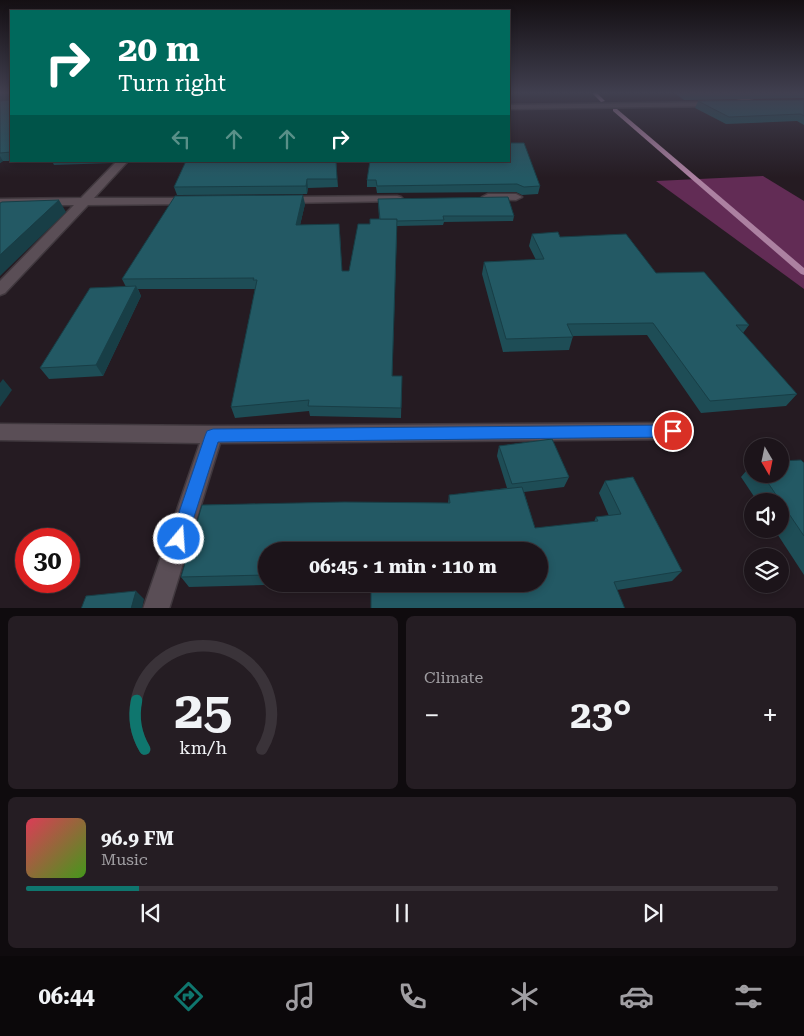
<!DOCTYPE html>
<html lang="en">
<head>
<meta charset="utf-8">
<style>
	body { margin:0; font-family:"Roboto Serif",serif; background:#251d23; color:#f1f3f6; height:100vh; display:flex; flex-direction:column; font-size:19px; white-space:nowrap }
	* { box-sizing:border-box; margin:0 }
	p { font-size:16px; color:#a09ea2 }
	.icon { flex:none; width:28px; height:28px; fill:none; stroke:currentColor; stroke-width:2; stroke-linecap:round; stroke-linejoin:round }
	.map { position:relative; height:608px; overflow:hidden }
	.panel { display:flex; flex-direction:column; gap:8px; padding:8px; background:#0f0b0e; flex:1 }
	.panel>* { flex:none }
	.top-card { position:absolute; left:10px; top:10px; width:500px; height:152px; border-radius:0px; box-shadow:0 2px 8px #0003,0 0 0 1px #3a3339; background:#00695c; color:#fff; overflow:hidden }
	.needle { width:32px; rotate:171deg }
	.controls { position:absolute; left:744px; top:438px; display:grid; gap:10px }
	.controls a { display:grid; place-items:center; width:45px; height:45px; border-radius:50%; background:#1c141a; box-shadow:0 2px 8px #0003,0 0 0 1px #3a3339; font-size:25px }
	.speed { position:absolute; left:15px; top:528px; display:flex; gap:10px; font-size:25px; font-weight:700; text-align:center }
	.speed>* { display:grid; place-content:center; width:65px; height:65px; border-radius:50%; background:#1c141a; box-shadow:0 2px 8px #0003,0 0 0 1px #3a3339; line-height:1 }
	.speed .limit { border:8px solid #d22; background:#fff; color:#111 }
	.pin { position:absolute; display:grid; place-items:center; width:42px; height:42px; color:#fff; margin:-21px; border:2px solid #fff; border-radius:50%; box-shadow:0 1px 5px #0007 }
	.me { position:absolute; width:55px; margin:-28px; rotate:18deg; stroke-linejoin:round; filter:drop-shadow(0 0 4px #0008) }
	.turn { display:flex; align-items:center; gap:18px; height:105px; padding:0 25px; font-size:22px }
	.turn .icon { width:65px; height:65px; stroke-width:2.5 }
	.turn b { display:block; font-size:35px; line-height:42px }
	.lanes { display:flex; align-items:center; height:48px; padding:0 25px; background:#0003; justify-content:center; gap:25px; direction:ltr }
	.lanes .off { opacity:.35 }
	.big { font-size:38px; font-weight:700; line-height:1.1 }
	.panel .card { flex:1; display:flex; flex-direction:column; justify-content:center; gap:8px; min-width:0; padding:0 18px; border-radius:8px; background:#251d23 }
	.panel .dial { align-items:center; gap:0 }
	.dial svg { height:130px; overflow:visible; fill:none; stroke:#3a3339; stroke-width:7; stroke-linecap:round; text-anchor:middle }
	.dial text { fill:#f1f3f6; stroke:none }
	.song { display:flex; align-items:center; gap:15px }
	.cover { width:60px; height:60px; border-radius:8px; background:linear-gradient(135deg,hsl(350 70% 55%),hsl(100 70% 35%)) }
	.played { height:5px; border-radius:2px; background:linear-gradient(90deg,#0f766e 15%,#3a3339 15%) }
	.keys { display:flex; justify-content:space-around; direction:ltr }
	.heat { display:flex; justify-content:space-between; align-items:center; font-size:28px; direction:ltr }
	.panel .tiles { flex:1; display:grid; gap:8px; grid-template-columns:1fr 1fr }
	.card:last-child { grid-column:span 2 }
	.trip { position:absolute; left:258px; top:542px; width:290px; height:50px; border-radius:25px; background:#1c141a; box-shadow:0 2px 8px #0003,0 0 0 1px #3a3339; font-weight:700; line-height:50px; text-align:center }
	.tabs { display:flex; height:80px; justify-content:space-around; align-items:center; background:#0b080a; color:#a09ea2 }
	.tabs .icon { width:35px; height:35px }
	.tabs .selected { color:#0f766e }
	.tabs b { font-size:22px; color:#f1f3f6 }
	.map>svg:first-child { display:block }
	.green { fill:#622c55 }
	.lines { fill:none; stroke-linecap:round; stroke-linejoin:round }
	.stream { fill:#ac81a1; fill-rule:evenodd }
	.street-casing { stroke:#40383e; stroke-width:3 }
	.street { fill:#5a4e56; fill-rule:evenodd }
	.wall { fill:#1e4d56 }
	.shaded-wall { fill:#183e46 }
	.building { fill:#235964; stroke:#183e46 }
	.route { fill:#1a73e8; stroke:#114b97 }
</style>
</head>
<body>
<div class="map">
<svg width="804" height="609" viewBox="0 0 804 609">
	<rect width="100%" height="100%" fill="#251b22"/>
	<!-- green -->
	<polygon class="green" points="763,176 804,201 804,289 656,181"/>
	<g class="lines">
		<!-- stream -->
		<g class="stream">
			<polygon points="591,92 596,92 605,101 601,102"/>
			<polygon points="613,109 617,109 804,268 804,275 801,274 613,111"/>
		</g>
		<defs>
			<g id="street">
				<polygon points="727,92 737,92 758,104 751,106"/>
				<polygon points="717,102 721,104 720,106 509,109 509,105"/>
				<polygon points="117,161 128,161 94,198 192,198 198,201 192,204 88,205 5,293 0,295 0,281 74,205 0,205 0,199 81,198"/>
				<polygon points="488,194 516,194 522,197 516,200 484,199 482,197"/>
				<polygon points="397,196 401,197 403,199 401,201 285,203 279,200 285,197"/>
				<polygon points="673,423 680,425 683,431 680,437 673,439 220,443 169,609 143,609 200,443 0,440 0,424 213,426"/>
			</g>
		</defs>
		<!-- street casing -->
		<use href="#street" class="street-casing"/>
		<!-- street -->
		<use href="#street" class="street"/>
	</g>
	<!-- wall -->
	<g class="wall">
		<polygon points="0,92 11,92 11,161 3,161 0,163"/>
		<polygon points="673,92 804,92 804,98 684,100"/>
		<polygon points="804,100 804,125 797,121 726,124 695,108 698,101"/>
		<polygon points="52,161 114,161 113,163 54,165"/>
		<polygon points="336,161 338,187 308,188 307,194 177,195 174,187"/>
		<polygon points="370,161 540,186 538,194 522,195 516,192 377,193 376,187 367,187 367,180"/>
		<polygon points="378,199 514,216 513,221 444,222 443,225 397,226 392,376 402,376 401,418 310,416 309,411 235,418 231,407 255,289 138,289 141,296 103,376 49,379 40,368 126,287 122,279 305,204 300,225 340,234 342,271 349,271 370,224 379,219"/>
		<polygon points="532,234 560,237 656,273 749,325 743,333 797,394 786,406 701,413 647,335 573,336 569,350 503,352 482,274 484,262 536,260 529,246"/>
		<polygon points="552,439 569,477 564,487 524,492 535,528 594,522 596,517 609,516 599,493 605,481 633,477 682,571 672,581 617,590 625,609 371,609 371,584 539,584 539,551 266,551 266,584 302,584 189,587 181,577 202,505 344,502 448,503 449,495 507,488 497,456 499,446"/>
		<polygon points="804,463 804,575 774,529 780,529 780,501 757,501 741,477 752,464 752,474 780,474"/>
	</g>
	<!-- shaded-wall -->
	<g class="shaded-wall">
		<polygon points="7,93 11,100 0,103 0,95"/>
		<polygon points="0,156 3,161 0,163"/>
		<polygon points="307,179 308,188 307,194 306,186"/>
		<polygon points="303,195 305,204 298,234 296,225"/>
		<polygon points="59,200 66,212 0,276 0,255"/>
		<polygon points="397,219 397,229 392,386 392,376"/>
		<polygon points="136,286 141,296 103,376 96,365"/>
		<polygon points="3,379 12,390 0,407 0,383"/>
		<polygon points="136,591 144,599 142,609 131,609"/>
	</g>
	<!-- building -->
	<g class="building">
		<polygon points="0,92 11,92 11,152 0,153 0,101 9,100 9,95 7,93 0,95"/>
		<polygon points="684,92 774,92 686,94"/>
		<polygon points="804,100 804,116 801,114 729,117 698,101"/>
		<polygon points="509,143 524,143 540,186 524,187 517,184 377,186 376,180 367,180 370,161 509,161"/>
		<polygon points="186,161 336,161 337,179 307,179 306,186 174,187"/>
		<polygon points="303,195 296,225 339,224 342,271 349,271 358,224 370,224 370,219 397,219 392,376 402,376 401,408 308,406 309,400 231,407 257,280 253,280 254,278 122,279 175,196"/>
		<polygon points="508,197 514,216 443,216 444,220 397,221 397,219 380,219 378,199"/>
		<polygon points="59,200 0,255 0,203 2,202"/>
		<polygon points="558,232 560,237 626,234 656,273 704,272 749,325 736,325 797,394 710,401 653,323 567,324 573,337 506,339 484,262 544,259 532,234"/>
		<polygon points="136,286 96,365 40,368 90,288"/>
		<polygon points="552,439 569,477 512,484 499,446"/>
		<polygon points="801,460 804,463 804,536 762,474 780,474 780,461"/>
		<polygon points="633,477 682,571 614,582 625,609 371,609 371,584 539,584 539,551 266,551 266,575 181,577 202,505 344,502 450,503 449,495 522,487 535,528 598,521 596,517 621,514 605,481"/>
		<polygon points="136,591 131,609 81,609 86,596"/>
	</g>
	<!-- sky -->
	<linearGradient id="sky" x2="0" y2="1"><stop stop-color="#140f13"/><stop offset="0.52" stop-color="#403f4f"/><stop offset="1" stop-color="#403f4f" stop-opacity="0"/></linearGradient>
	<rect width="804" height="178" fill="url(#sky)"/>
	<!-- route -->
	<polygon class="route" points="673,425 679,426 681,431 679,435 673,437 218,442 185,545 179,548 173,545 170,539 205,436 207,431 213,429"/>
</svg>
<div class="controls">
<a><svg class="needle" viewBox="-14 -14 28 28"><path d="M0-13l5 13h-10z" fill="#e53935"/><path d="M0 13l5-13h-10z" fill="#a09ea2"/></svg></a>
<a><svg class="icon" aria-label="sound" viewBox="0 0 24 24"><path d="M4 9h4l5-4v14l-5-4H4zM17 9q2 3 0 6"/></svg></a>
<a><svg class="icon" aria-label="layers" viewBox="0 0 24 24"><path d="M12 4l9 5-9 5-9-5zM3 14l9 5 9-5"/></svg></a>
</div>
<div class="speed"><div class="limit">30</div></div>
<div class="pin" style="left:673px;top:431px;background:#d93025"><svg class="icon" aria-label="arrive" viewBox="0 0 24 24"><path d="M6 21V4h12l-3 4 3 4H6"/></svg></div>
<svg class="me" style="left:179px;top:539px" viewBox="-20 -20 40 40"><circle r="17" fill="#1a73e8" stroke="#fff" stroke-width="3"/><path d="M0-11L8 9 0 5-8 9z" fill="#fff"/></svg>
<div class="trip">06:45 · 1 min · 110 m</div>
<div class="top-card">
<div class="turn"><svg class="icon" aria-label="right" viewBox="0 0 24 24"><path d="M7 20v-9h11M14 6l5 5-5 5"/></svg><div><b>20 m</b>Turn right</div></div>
<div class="lanes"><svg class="icon off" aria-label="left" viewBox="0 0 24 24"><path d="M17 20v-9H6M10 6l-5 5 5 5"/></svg><svg class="icon off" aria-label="ahead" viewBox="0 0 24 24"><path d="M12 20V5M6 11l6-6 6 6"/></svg><svg class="icon off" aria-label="ahead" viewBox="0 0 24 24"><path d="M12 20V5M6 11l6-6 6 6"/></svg><svg class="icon" aria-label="right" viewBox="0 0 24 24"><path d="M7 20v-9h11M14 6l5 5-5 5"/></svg></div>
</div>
</div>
<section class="panel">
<div class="tiles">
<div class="card dial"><svg viewBox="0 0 100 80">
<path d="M14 69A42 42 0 1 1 86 69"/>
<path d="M14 69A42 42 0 0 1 9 39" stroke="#0f766e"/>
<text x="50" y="56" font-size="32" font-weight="700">25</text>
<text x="50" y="72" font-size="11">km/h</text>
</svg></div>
<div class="card"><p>Climate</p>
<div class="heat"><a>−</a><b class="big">23°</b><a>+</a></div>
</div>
<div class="card">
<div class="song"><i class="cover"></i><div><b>96.9 FM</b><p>Music</p></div></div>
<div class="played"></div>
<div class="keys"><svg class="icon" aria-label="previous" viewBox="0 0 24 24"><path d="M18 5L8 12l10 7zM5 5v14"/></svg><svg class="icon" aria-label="pause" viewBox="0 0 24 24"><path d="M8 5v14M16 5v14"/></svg><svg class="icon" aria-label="next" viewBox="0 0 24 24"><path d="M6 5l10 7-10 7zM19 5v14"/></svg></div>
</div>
</div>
</section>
<nav class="tabs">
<b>06:44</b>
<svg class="icon selected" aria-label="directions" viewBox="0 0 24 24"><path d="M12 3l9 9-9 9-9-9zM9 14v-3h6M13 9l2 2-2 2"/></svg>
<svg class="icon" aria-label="music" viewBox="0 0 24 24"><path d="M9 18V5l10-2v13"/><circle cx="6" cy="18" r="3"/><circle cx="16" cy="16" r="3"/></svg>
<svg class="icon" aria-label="phone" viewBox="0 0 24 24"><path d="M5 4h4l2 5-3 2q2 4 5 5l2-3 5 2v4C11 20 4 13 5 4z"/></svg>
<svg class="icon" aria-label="climate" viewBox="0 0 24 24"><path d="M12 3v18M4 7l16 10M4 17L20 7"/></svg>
<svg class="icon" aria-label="car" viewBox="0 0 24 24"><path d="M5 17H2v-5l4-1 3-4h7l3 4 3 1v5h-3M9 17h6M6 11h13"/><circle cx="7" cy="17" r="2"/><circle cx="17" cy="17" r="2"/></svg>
<svg class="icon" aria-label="filters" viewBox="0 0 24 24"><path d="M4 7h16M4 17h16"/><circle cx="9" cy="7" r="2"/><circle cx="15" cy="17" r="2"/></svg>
</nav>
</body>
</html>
